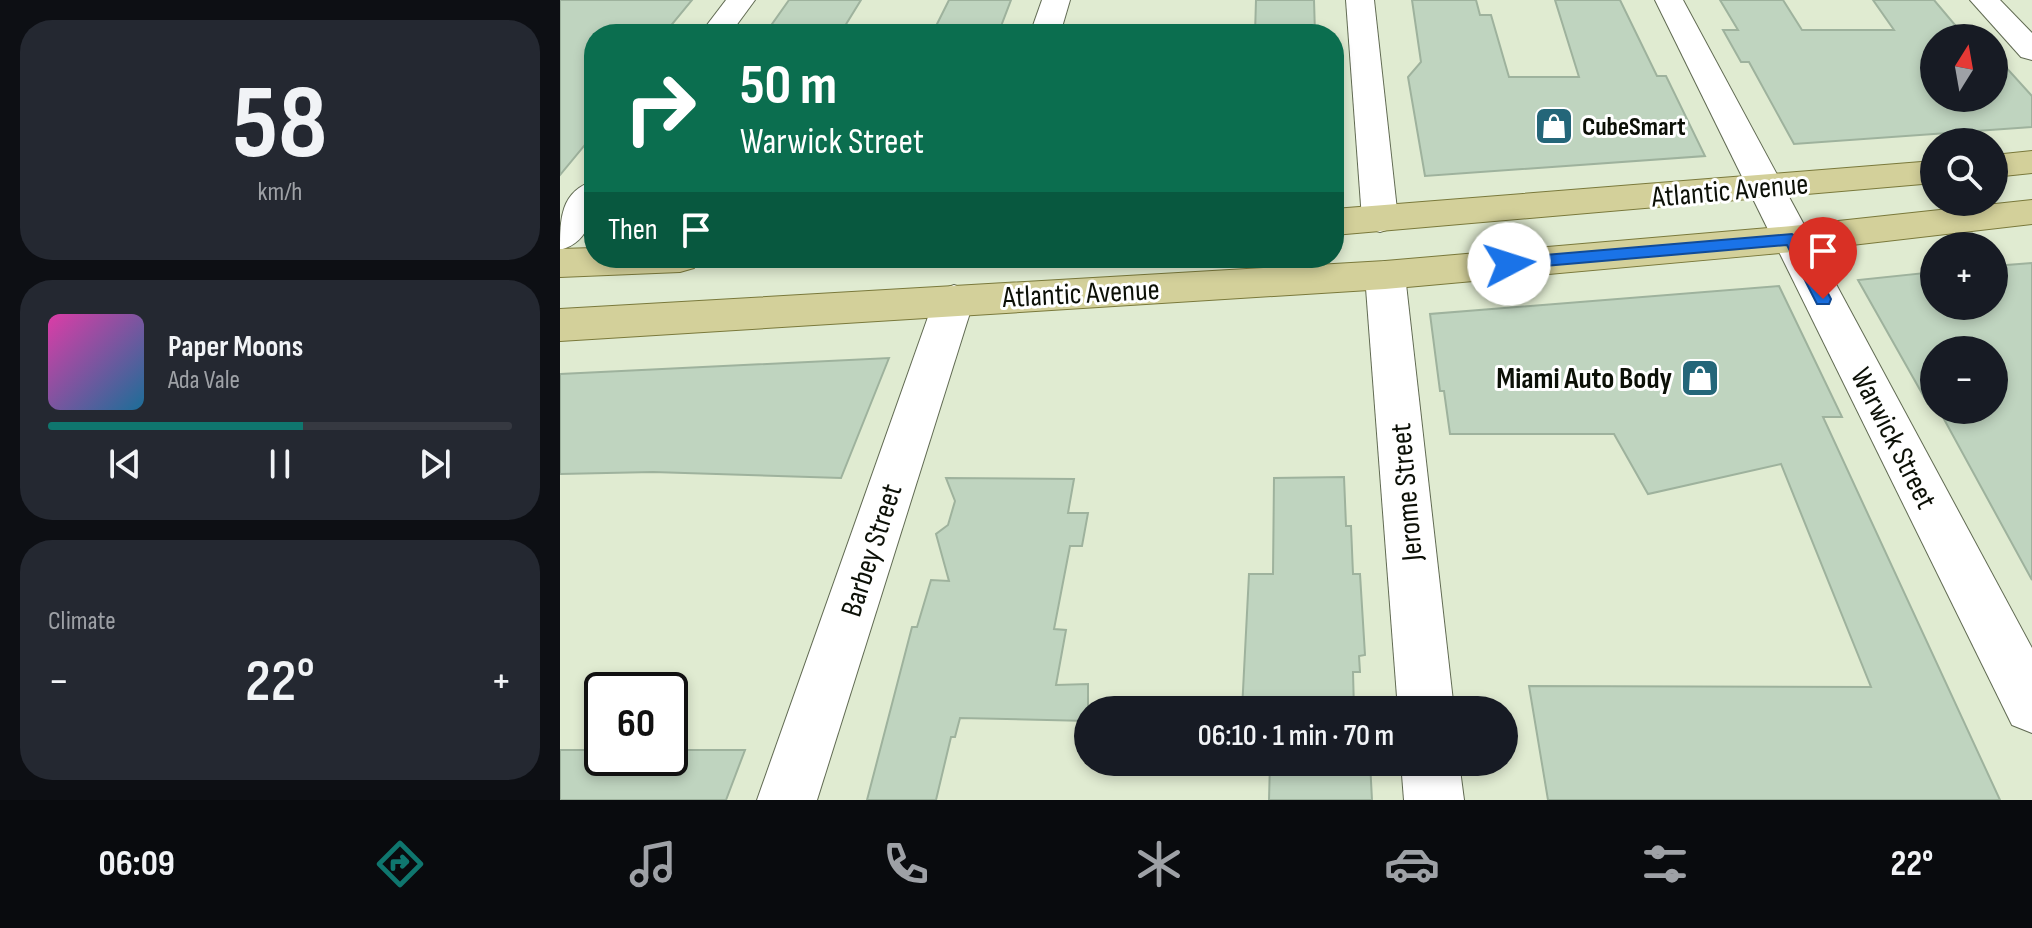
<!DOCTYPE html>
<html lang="en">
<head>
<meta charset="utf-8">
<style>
	body { margin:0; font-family:"Sofia Sans Condensed",sans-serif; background:#242831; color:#f1f3f6; height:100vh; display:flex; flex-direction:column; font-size:30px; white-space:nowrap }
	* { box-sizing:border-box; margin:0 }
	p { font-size:26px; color:#9ea1a6 }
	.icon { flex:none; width:44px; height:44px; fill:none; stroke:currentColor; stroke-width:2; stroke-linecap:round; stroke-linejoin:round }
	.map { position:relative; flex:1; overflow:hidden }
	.side { display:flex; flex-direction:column; gap:20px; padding:20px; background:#0d0f14; width:560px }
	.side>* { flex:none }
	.hud { position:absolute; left:24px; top:24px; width:760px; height:244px; border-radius:32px; box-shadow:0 4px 12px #0003; background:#0b6e4f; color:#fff; overflow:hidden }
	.needle { width:52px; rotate:11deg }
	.controls { position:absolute; left:1360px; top:24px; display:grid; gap:16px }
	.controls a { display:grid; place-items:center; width:88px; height:88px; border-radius:50%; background:#171b24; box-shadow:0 4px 12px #0003; font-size:40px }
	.speed { position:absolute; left:24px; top:672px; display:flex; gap:16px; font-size:40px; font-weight:700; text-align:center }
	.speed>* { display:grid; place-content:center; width:104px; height:104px; border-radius:50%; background:#171b24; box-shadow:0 4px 12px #0003; line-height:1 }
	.speed .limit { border:4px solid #111; border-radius:12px; background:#fff; color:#111 }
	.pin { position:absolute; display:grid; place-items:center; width:68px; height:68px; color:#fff; margin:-82px -34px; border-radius:50% 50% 50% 0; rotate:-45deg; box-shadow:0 0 8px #0007 }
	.pin .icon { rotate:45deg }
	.me { position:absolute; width:88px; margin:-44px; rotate:85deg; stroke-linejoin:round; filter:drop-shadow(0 0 6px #0008) }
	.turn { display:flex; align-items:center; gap:28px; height:168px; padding:0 24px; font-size:36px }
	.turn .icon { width:104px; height:104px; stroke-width:2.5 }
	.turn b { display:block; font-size:56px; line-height:68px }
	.then { display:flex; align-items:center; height:76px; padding:0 24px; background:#0003; gap:16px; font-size:30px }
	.big { font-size:60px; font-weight:600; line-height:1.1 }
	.side .tile { flex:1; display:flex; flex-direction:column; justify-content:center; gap:12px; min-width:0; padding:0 28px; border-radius:32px; background:#242831 }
	.side .dial { align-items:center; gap:0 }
	.dial b { font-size:104px; line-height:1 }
	.song { display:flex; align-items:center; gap:24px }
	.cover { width:96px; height:96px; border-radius:12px; background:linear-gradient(135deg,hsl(320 70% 55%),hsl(200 70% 35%)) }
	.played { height:8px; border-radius:4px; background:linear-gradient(90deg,#0f766e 55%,#363941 55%) }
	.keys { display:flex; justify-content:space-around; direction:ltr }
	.heat { display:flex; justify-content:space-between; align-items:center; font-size:44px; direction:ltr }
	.trip { position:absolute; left:514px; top:696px; width:444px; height:80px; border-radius:40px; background:#171b24; box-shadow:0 4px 12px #0003; font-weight:600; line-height:80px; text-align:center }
	.menu { display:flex; height:128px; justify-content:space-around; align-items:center; background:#090b0e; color:#9ea1a6 }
	.menu .icon { width:56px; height:56px }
	.menu .on { color:#0f766e }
	.menu b { font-size:36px; color:#f1f3f6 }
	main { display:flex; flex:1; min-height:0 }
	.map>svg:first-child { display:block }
	.building { fill:#bfd4bf; stroke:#9eb29d; stroke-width:2 }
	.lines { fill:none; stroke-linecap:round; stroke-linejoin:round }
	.minor-casing { stroke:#606a52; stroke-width:2 }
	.primary-casing { stroke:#7a793b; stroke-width:2 }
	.minor { fill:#fff; fill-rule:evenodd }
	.primary { fill:#d3d09a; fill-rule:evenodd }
	.route { fill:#1a73e8; stroke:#114b97; stroke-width:2 }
	.labels { text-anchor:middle; stroke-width:6; stroke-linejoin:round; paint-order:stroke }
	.far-poi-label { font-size:26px; font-weight:bold; fill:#0c1007; stroke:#fff; text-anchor:start }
	.street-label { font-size:30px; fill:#0c1007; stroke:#fff }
	.poi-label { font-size:30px; font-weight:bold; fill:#0c1007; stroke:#fff; text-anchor:end }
</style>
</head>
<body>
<main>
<section class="side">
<div class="tile dial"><b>58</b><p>km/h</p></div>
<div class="tile">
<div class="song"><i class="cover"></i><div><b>Paper Moons</b><p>Ada Vale</p></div></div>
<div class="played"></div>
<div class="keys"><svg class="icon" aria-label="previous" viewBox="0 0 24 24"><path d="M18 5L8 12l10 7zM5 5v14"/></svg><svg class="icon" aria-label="pause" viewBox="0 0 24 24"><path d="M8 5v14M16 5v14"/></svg><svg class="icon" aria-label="next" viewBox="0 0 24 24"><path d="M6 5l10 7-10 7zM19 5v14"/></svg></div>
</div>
<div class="tile"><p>Climate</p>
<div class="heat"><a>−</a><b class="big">22°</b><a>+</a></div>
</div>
</section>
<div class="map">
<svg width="1472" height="800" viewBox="0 0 1472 800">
	<rect width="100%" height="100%" fill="#e0ebd1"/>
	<!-- building -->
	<g class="building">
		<polygon points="0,0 132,0 104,34 34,34 34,134 0,175"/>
		<polygon points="229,0 301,0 280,34 205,34"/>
		<polygon points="389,0 451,0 438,34 372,34"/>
		<polygon points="696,0 754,0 755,34 695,34"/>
		<polygon points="852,0 916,0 920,15 931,15 949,77 1019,77 995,0 1060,0 1097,76 1106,76 1145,156 865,176 848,77 861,62"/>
		<polygon points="1160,0 1223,0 1242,30 1334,30 1313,0 1374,0 1406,38 1374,38 1374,98 1434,98 1434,54 1472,96 1472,127 1234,144 1189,62 1181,62 1163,30 1178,30"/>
		<polygon points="1472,263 1472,580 1379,410 1434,410 1434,350 1374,350 1374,404 1368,404 1298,280 1374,272 1374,306 1434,306 1434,266"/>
		<polygon points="1219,286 1282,417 1263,417 1440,800 988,800 969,686 1311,687 1221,464 1088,494 1054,434 890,434 884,391 880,391 870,314"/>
		<polygon points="329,358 281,478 93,472 0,474 0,374"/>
		<polygon points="784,477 786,526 791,526 793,574 800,574 805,655 799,656 800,672 793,672 794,710 682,710 689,574 713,574 714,478"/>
		<polygon points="386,478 514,479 508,513 528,513 522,546 510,546 494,629 506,630 496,685 528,684 528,721 400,718 395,737 391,737 376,800 307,800 352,627 357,627 371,580 389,581 376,534 388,525 395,501"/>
		<polygon points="0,750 42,750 42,758 110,758 110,750 185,750 166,800 0,800"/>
		<polygon points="710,762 810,762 812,800 709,800"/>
	</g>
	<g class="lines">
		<defs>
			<g id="minor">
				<polygon points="166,0 195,0 170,34 140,34"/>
				<polygon points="482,0 510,0 500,34 470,34"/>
				<polygon points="786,0 814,0 838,219 833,228 820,232 807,228 802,219"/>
				<polygon points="1095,0 1123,0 1472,648 1472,733 1452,725"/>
				<polygon points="1410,0 1440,0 1472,33 1472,60 1461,57"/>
				<path d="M 34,181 C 34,210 33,241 0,250 C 0,220 0,191 34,181 Z"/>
				<polygon points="825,261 839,265 845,275 894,710 838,710 805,275 811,265"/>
				<polygon points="394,285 408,290 414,300 257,800 197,800 374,300 380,290"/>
				<polygon points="841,762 899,762 904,800 844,800"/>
			</g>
			<g id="primary">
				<polygon points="1472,151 1472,173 1434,177 1434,155"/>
				<polygon points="1374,161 1374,183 774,235 774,209"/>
				<polygon points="1472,200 1472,224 1232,252 825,289 0,341 0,309 825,261 1232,226"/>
				<polygon points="34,248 34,258 139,258 134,268 120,272 0,277 0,249"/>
			</g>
		</defs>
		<!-- minor casing -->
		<use href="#minor" class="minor-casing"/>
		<!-- primary casing -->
		<use href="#primary" class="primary-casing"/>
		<!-- minor -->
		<use href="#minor" class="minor"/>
		<!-- primary -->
		<use href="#primary" class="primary"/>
	</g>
	<!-- route -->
	<polygon class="route" points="1232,234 1240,239 1271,299 1269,304 1257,304 1227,245 949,269 941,264 949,258"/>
	<!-- icons -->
	<defs>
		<symbol id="shop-square" viewBox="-11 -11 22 22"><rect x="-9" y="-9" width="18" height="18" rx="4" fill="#246679" stroke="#fff"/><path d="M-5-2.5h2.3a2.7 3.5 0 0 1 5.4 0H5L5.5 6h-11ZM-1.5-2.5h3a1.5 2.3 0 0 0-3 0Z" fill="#fff"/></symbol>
	</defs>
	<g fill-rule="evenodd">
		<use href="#shop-square" x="972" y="104" width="44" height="44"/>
		<use href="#shop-square" x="1118" y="356" width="44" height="44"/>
	</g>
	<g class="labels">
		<!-- far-poi labels -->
		<g class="far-poi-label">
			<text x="1022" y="135">CubeSmart</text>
		</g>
		<!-- street labels -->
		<g class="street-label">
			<text transform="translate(1170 190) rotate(-5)" y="10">Atlantic Avenue</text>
			<text transform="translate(521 293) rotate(-3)" y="10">Atlantic Avenue</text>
			<text transform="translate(1334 438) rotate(63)" y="10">Warwick Street</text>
			<text transform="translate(846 492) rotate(-95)" y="10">Jerome Street</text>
			<text transform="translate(311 550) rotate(-72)" y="10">Barbey Street</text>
		</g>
		<!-- poi labels -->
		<g class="poi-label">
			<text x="1112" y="388">Miami Auto Body</text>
		</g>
	</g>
</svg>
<div class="controls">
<a><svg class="needle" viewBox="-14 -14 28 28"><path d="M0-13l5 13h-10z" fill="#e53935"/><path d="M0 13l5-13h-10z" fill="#9ea1a6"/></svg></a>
<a><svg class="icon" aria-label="search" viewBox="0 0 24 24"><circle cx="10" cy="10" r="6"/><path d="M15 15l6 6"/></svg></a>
<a>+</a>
<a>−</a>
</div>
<div class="speed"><div class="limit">60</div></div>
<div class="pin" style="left:1263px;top:299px;background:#d93025"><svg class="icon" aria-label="arrive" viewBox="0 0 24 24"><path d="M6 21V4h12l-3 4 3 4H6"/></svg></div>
<svg class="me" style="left:949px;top:264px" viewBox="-20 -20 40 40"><circle r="19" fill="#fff"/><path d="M0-13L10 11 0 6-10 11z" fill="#1a73e8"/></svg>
<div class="trip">06:10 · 1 min · 70 m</div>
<div class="hud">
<div class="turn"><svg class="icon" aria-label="right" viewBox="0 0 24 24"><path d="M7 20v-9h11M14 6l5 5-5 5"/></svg><div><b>50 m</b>Warwick Street</div></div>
<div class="then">Then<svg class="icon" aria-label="arrive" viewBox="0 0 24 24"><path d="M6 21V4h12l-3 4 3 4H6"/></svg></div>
</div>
</div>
</main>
<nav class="menu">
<b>06:09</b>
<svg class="icon on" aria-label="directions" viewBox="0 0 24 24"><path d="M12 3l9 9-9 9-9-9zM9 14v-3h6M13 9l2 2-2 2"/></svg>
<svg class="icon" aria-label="music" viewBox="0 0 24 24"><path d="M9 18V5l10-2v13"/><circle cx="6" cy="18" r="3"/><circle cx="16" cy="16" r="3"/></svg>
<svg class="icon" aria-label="phone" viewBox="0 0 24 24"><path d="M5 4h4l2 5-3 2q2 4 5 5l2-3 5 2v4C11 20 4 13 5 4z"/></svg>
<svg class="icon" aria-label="climate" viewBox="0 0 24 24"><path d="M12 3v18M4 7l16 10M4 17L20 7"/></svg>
<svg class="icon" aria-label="car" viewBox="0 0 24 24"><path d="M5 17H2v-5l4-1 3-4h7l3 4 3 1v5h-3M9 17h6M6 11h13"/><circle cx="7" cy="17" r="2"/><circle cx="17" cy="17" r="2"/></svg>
<svg class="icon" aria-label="filters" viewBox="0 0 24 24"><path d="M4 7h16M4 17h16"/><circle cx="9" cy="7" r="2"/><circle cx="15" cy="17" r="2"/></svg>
<b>22°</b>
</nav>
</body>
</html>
